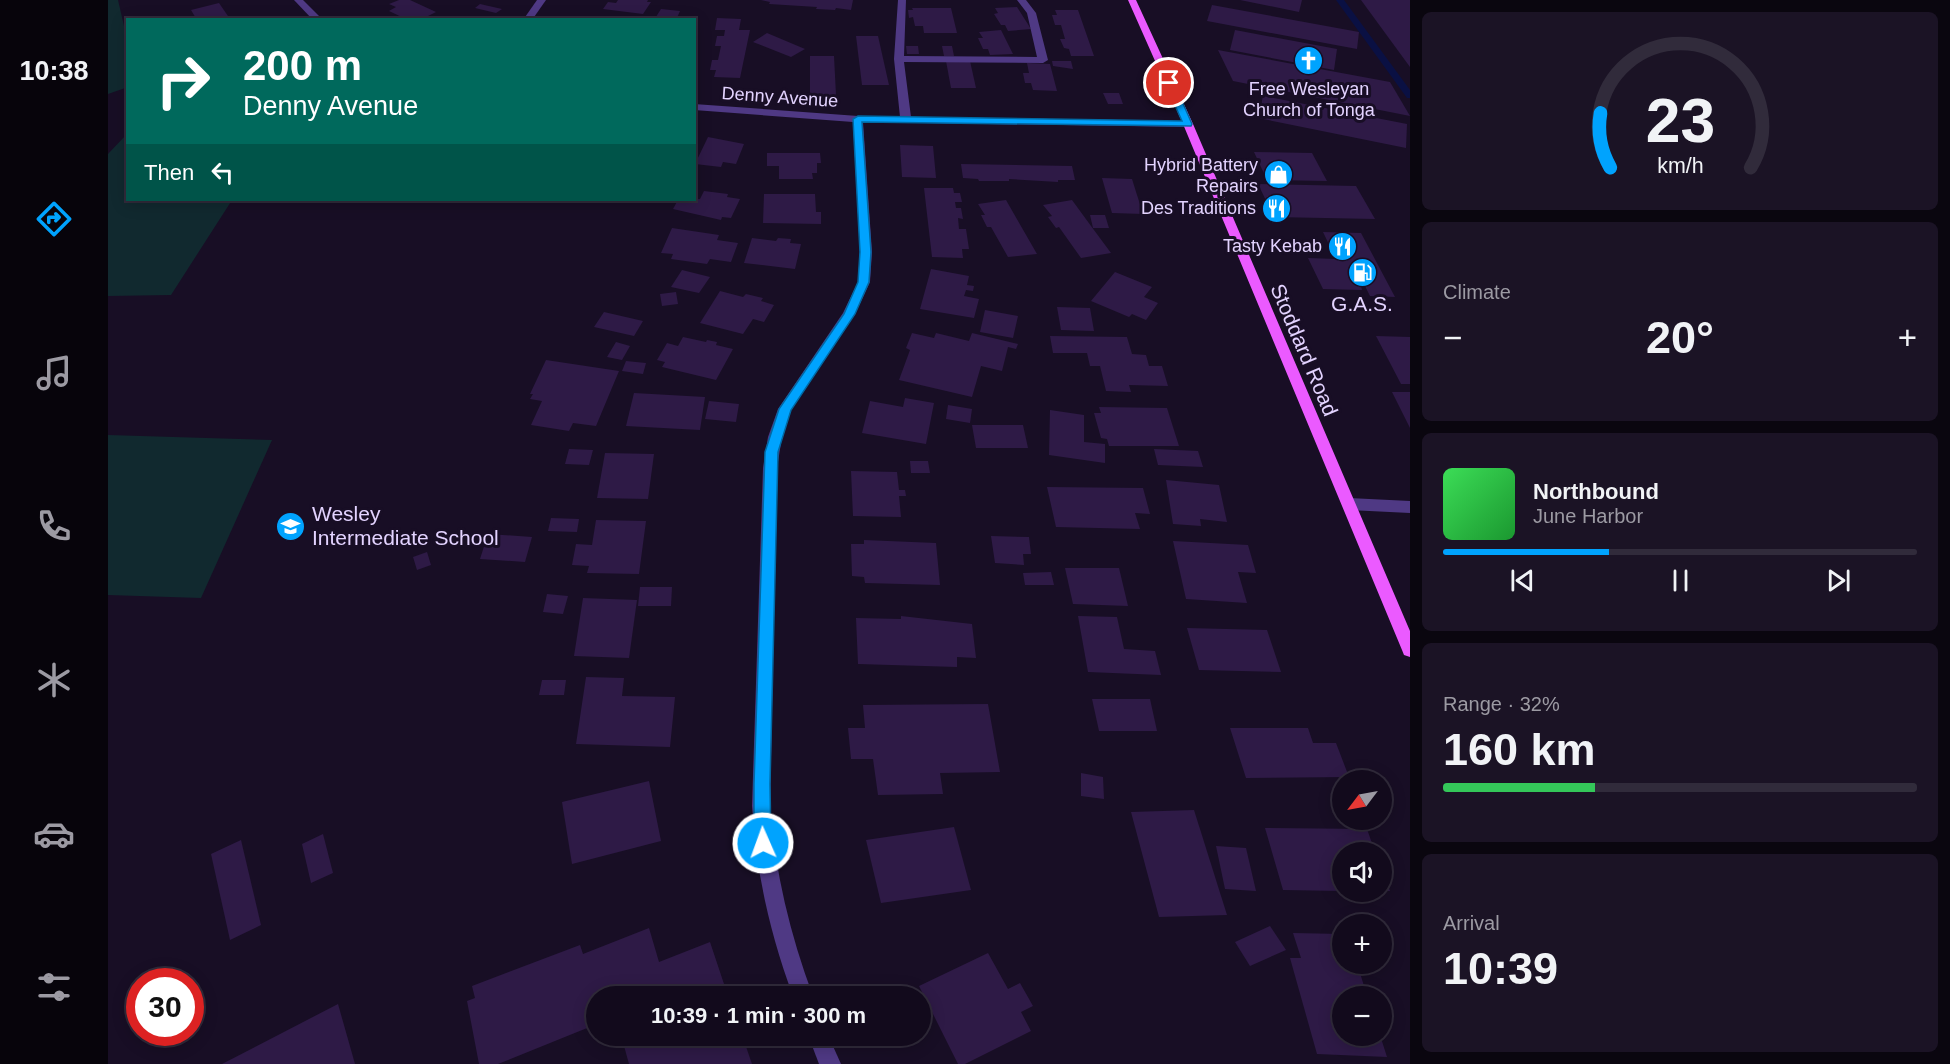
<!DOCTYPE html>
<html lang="en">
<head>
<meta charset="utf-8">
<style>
	body { margin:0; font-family:Arial,sans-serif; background:#1b1325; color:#f1f3f6; height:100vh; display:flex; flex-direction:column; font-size:22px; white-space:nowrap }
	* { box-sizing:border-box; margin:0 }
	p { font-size:20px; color:#9c9aa3 }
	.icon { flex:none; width:33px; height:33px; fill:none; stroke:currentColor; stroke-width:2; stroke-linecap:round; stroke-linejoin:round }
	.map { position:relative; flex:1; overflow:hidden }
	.side { display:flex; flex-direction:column; gap:12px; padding:12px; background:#0a060f; width:540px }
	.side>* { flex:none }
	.guide { position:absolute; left:18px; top:18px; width:570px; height:183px; border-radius:0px; box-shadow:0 3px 15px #0003,0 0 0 2px #312b3b; background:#00695c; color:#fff; overflow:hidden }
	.needle { width:39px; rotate:238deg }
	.buttons { position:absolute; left:1224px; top:770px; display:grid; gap:12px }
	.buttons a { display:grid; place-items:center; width:60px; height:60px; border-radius:50%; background:#120a1c; box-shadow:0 3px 15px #0003,0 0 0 2px #312b3b; font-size:30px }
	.speed { position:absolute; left:18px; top:968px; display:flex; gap:12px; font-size:30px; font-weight:700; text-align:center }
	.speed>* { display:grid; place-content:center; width:78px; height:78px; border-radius:50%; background:#120a1c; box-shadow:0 3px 15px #0003,0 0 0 2px #312b3b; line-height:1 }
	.speed .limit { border:9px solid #d22; background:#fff; color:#111 }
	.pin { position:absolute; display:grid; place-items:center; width:51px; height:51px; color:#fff; margin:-26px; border:3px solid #fff; border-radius:50%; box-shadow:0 2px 6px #0007 }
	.me { position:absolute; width:66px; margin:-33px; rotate:358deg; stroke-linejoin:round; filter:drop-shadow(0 0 4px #0008) }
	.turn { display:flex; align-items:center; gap:21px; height:126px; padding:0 18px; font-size:27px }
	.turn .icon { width:78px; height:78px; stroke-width:2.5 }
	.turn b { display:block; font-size:42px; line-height:51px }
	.then { display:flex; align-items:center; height:57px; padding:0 18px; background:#0003; gap:12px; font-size:22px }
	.big { font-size:45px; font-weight:700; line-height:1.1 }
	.side .widget { flex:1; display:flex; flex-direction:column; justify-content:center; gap:9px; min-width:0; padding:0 21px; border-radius:9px; background:#1b1325 }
	.side .dial { align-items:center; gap:0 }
	.dial svg { height:156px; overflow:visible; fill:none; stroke:#312b3b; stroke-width:7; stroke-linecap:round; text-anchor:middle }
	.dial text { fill:#f1f3f6; stroke:none }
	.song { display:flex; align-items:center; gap:18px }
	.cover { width:72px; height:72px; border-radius:9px; background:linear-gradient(135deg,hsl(130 70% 55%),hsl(130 70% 35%)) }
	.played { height:6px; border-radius:3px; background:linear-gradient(90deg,#00a3fe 35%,#312b3b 35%) }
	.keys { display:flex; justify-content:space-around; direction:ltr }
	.heat { display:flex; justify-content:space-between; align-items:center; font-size:33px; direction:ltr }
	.charge { height:9px; border-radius:4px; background:linear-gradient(90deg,#34c759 32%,#312b3b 0) }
	.trip { position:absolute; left:478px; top:986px; width:345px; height:60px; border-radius:30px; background:#120a1c; box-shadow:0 3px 15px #0003,0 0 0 2px #312b3b; font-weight:700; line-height:60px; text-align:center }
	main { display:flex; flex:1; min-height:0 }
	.tabs { display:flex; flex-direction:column; width:108px; justify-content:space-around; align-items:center; background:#07040b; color:#9c9aa3 }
	.tabs .icon { width:42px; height:42px }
	.tabs .active { color:#00a3fe }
	.tabs b { font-size:27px; color:#f1f3f6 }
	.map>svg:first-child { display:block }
	.green { fill:#11292f }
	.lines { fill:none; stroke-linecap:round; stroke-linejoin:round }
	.stream { fill:#0a1043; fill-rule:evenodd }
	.building { fill:#2e1a46 }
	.minor { fill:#4f3984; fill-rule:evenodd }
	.major { fill:#eb5aff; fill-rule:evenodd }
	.route { fill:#00a3fe; stroke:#006aa5; stroke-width:1.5 }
	.labels { text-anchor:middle; stroke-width:6; stroke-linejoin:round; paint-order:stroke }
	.far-poi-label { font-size:18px; fill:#e3d3ff; stroke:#180e25; text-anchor:end }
	.far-street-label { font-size:18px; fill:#e3d3ff; stroke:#180e25 }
	.poi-label { font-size:21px; fill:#e3d3ff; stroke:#180e25 }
	.street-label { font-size:21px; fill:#e3d3ff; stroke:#180e25 }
</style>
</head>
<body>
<main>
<nav class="tabs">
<b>10:38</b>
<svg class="icon active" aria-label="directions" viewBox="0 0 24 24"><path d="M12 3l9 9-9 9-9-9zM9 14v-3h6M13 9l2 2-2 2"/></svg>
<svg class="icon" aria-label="music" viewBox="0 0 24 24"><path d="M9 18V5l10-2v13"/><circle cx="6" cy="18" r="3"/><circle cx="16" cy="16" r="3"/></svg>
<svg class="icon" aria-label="phone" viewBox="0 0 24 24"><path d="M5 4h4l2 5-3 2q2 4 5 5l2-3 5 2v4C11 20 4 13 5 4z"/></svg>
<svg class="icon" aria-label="climate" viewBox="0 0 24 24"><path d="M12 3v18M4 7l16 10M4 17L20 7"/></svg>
<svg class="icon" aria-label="car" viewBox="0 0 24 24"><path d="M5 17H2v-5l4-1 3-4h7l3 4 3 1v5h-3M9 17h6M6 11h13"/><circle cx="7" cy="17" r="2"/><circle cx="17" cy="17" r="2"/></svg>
<svg class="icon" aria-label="filters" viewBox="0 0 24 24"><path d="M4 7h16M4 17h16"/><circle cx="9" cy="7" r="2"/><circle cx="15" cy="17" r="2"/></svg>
</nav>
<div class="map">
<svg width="1302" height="1064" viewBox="0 0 1302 1064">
	<rect width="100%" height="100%" fill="#180e25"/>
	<!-- green -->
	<g class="green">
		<polygon points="0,0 10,0 19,39 20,87 0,94"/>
		<polygon points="19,134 20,200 124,200 63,295 0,296 0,154"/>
		<polygon points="0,435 164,440 93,598 0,595"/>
	</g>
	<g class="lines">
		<!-- stream -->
		<polygon class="stream" points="1228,0 1236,0 1302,90 1302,98 1299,98"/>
	</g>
	<!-- building -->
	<g class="building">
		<polygon points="291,0 302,0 328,12 312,20 300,20 281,11 288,7 281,4"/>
		<polygon points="510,0 540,0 539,2 543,2 535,14 495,9 500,2 508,3"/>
		<polygon points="653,0 745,0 743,10 728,8 727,10 708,9 709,7 661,4 662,2"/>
		<polygon points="1132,0 1194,0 1191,12"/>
		<polygon points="1253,0 1302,0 1302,67"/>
		<polygon points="111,3 122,19 89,20 83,10"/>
		<polygon points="372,4 394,9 388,13 367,8"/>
		<polygon points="1104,5 1251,32 1249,49 1099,21"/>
		<polygon points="909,7 923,29 900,31 897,25 893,25 886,14 890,13 887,8"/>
		<polygon points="804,8 843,8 849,33 816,33 815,26 807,26 805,17 801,18 800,10 805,10"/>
		<polygon points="553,9 572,11 568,20 546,20"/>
		<polygon points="947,10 970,10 986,56 963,56 961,49 956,48 952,39 957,39 953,25 947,25 944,15 949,15"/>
		<polygon points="609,18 633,19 631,30 642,30 632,78 606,77 608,70 602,70 604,60 610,60 613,46 607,46 609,36 616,36 617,30 607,30"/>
		<polygon points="893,30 905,54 882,55 880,49 875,49 870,38 875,38 871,32"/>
		<polygon points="1127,30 1229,49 1226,70 1122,50"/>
		<polygon points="659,33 697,49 683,57 645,42"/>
		<polygon points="748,36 770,36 781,85 754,85"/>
		<polygon points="798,46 810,46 811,54 799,54"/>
		<polygon points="834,46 844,46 846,56 836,56"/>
		<polygon points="1110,50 1282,82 1302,116 1125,81"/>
		<polygon points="702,56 726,56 728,95 702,95"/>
		<polygon points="838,61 862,61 868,88 843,88"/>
		<polygon points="944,61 963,61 965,69 945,66"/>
		<polygon points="919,63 942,64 949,91 925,90 923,83 917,83 915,73 921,73"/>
		<polygon points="995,93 1011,93 1015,104 1000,104"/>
		<polygon points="1155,96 1299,124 1298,148 1150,118"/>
		<polygon points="600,137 636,144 628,164 615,162 613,167 587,164"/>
		<polygon points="792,145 825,146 828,178 794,177"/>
		<polygon points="1146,152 1204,153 1219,181 1159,180"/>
		<polygon points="659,153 712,153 713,163 709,163 709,173 704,173 705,179 671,179 671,166 659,166"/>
		<polygon points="853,164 964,166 967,180 950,180 950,182 901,179 901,181 871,181 870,179 855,178"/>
		<polygon points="994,178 1024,179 1035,214 1004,213"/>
		<polygon points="1150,184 1248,186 1267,219 1166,217"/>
		<polygon points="816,188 845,188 846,193 852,193 854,202 847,202 848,208 853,208 855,219 850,218 851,229 858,229 861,249 854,249 855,258 824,257"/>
		<polygon points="596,191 620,194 619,197 632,199 623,218 614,217 613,220 565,209 570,200 592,199"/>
		<polygon points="656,194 707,194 708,212 713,212 713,224 655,223"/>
		<polygon points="898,200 929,254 900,257 883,227 879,227 873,215 877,215 870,204"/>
		<polygon points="964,200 983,226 1003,253 973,258 951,227 948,228 940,217 944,216 935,205"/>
		<polygon points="982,215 997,215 1001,228 985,228"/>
		<polygon points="564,228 611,235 609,240 630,243 623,262 602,259 599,264 563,259 565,254 553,253"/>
		<polygon points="1215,232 1253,233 1287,297 1262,296 1257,286 1253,286 1254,290 1215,289 1200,258 1228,259"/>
		<polygon points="644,238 668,241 670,238 683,239 682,243 693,244 687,269 636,263"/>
		<polygon points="823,269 861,276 859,285 866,286 865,291 858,290 856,296 871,299 866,318 812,309"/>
		<polygon points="574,270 602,277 591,293 563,287"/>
		<polygon points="1007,272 1044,287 1036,297 1050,303 1038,320 1024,314 1021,317 983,301"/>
		<polygon points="612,291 635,297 638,294 655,298 653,301 666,305 656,322 645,319 635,334 592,323"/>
		<polygon points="568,292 570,304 554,306 552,294"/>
		<polygon points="949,307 982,308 986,331 953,330"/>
		<polygon points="877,310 910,316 905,338 872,332"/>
		<polygon points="496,312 535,321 526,336 486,327"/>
		<polygon points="804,333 826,338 828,333 861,341 864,333 910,344 908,349 900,347 894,371 873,366 864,397 791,380 802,350 798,348"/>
		<polygon points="942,336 1019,337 1024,354 1038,355 1041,366 1054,366 1060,386 1021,385 1023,392 998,391 992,366 982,366 979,353 945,353"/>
		<polygon points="1268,336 1302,337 1302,384 1293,384"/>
		<polygon points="575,337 598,342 599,340 609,342 608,345 625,349 608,380 554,367 557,362 549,360 559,343 570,346"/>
		<polygon points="508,342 522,346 514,360 499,357"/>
		<polygon points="438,360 511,371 488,426 465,423 461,431 423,425 434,401 422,399 425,394 422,394"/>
		<polygon points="518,361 538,363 535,374 514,371"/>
		<polygon points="1284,392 1302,392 1302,428"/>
		<polygon points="526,393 597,397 592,430 518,426"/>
		<polygon points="797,398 826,403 818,444 754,433 762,401 795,407"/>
		<polygon points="601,401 631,404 628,422 597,419"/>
		<polygon points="840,405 864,409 862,423 838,419"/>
		<polygon points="991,407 1059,408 1071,446 1001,446 999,439 993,438 986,413 993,413"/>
		<polygon points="942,410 976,415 976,442 997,444 997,463 941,455"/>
		<polygon points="864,425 915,425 920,448 868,448"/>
		<polygon points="461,449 485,450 481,465 457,464"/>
		<polygon points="1046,449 1090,451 1095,467 1050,465"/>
		<polygon points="497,453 546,454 540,499 489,498"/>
		<polygon points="802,461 820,461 822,473 803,473"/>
		<polygon points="743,471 789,472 791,490 797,490 798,496 791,496 793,517 745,516"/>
		<polygon points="1058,480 1111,485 1119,522 1092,519 1093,526 1065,524"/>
		<polygon points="939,487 1035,488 1042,514 1027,513 1032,529 948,527"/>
		<polygon points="443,518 471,519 469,532 440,531"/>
		<polygon points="488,520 538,521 531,574 479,573 481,566 464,565 468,544 484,545"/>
		<polygon points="380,534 424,537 417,562 372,559"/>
		<polygon points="883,536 921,537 923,554 915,554 916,565 887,563"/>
		<polygon points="756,540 828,543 832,585 757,583 756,577 744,576 743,544 756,544"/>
		<polygon points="1065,541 1140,545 1148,573 1130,572 1139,603 1078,599"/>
		<polygon points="319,552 323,565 309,570 305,557"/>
		<polygon points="957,568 1011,568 1020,606 965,604"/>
		<polygon points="943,572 946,585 917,585 915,573"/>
		<polygon points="532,587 564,587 563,606 530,606"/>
		<polygon points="439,594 460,596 455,614 435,612"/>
		<polygon points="475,598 529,600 521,658 466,656"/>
		<polygon points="793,616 864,624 868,658 849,657 849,667 750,664 748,618 793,619"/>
		<polygon points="970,616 1009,617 1016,649 1047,651 1053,675 980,672"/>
		<polygon points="1079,628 1159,630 1173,672 1091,670"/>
		<polygon points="478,677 516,678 514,696 567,697 562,747 468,744"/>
		<polygon points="434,680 458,680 456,695 431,695"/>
		<polygon points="984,699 1042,699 1049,731 991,731"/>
		<polygon points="880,704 892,772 832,773 835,794 770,795 765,759 743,759 740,728 757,728 755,705"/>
		<polygon points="1122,728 1200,728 1205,743 1228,743 1241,777 1138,778"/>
		<polygon points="973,773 995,777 996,799 973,796"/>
		<polygon points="541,781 553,841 464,864 454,802"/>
		<polygon points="1086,810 1119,915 1051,917 1023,812"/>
		<polygon points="846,827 863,890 773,903 758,840"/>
		<polygon points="1157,828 1259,829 1267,852 1234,852 1234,891 1175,890"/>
		<polygon points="215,834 225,873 203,883 194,844"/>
		<polygon points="133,840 153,925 122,940 103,854"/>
		<polygon points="1108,846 1138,848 1148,891 1117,889"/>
		<polygon points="1274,869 1282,891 1274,891"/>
		<polygon points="1162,926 1178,950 1142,966 1127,942"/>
		<polygon points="541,928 551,962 602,942 620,996 489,996 489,1024 390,1064 371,1064 359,1001 367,998 364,986 472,945 475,954"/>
		<polygon points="1185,933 1234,934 1234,963 1249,963 1259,996 1234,996 1234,1035 1272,1035 1279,1057 1209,1054 1182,958 1193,958"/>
		<polygon points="880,953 900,989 912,983 925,1006 913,1012 923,1031 857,1064 850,1064 811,986"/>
		<polygon points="230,1004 247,1064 114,1064"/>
		<polygon points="513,1035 634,1035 644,1064 521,1064"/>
	</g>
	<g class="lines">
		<!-- minor -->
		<g class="minor">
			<polygon points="186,0 195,0 215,20 205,20"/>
			<polygon points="429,0 438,0 424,20 415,20"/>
			<path d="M 790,0 L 798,0 L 796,56 L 929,57 L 919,13 L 909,0 L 918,0 L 928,13 L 940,60 L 935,63 L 796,62 L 803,117 L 1080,121 L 1085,124 L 1080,127 L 755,122 L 764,252 L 762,282 L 747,314 L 683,410 L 674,437 L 669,468 L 662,806 C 667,872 682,934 705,996 L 685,996 C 662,934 648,872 644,806 L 655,468 L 660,437 L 670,409 L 735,313 L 750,282 L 752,252 L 745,122 L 586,110 L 586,104 L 750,116 L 792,117 L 786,59 Z"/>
			<polygon points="1241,498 1302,501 1302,513 1241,510 1236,508 1234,504 1236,500"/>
			<polygon points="700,1035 720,1035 733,1064 711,1064"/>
		</g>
		<!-- major -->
		<polygon class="major" points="1020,0 1028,0 1085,124 1302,631 1302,657 1296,655 1294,650 1075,124"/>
	</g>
	<!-- route -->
	<polygon class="route" points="1061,80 1066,83 1084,124 1083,126 754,122 763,252 761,282 747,314 683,410 670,452 662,784 663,843 661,849 655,851 649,849 646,843 646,784 657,452 671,409 736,314 750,282 752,252 745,119 750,116 1074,121 1057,83"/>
	<!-- icons -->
	<defs>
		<symbol id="church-disc" viewBox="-11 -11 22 22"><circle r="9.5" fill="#00a3fe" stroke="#180e25"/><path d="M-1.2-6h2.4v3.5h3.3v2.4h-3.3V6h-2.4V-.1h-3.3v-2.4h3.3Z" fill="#fff"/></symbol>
		<symbol id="shop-disc" viewBox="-11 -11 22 22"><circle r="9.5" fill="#00a3fe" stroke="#180e25"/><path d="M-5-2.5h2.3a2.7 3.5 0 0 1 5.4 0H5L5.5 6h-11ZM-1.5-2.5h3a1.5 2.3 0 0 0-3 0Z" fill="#fff"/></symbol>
		<symbol id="restaurant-disc" viewBox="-11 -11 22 22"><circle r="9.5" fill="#00a3fe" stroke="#180e25"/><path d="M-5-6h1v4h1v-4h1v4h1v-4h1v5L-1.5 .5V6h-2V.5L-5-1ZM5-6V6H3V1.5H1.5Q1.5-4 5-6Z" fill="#fff"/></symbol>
		<symbol id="fuel-disc" viewBox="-11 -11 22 22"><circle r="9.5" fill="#00a3fe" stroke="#180e25"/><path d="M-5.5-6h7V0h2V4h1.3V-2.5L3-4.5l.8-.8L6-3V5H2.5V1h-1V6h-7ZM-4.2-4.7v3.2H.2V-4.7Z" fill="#fff"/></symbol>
		<symbol id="school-disc" viewBox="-11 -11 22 22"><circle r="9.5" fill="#00a3fe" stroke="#180e25"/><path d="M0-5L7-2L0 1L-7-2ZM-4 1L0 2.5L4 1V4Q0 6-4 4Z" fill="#fff"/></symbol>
	</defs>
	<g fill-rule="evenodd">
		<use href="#church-disc" x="1184" y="44" width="33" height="33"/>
		<use href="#shop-disc" x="1154" y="158" width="33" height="33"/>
		<use href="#restaurant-disc" x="1152" y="192" width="33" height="33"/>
		<use href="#restaurant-disc" x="1218" y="230" width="33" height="33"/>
		<use href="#fuel-disc" x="1238" y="256" width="33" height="33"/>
		<use href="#school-disc" x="166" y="510" width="33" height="33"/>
	</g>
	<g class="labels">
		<!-- far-poi labels -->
		<g class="far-poi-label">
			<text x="1201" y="95" text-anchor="middle">Free Wesleyan<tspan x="1201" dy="21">Church of Tonga</tspan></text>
			<text x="1150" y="171">Hybrid Battery<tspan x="1150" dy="21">Repairs</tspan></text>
			<text x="1148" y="214">Des Traditions</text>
			<text x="1214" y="252">Tasty Kebab</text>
		</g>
		<!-- far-street labels -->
		<g class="far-street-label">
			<text transform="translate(672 97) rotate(4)" y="6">Denny Avenue</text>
		</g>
		<!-- poi labels -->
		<g class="poi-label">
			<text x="1254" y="311">G.A.S.</text>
			<text x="204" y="521" text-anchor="start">Wesley<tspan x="204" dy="24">Intermediate School</tspan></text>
		</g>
		<!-- street labels -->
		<g class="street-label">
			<text transform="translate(1196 350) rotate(67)" y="7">Stoddard Road</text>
		</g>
	</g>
</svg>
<div class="buttons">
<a><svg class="needle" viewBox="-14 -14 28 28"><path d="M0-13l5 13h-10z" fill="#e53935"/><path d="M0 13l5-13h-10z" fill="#9c9aa3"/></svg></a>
<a><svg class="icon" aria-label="sound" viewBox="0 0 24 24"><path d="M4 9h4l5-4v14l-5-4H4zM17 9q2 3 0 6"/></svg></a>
<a>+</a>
<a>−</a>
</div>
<div class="speed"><div class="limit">30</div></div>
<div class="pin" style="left:1061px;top:83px;background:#d93025"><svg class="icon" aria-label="arrive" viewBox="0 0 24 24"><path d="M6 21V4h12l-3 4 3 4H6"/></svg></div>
<svg class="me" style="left:655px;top:843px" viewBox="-20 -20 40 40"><circle r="17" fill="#00a3fe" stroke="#fff" stroke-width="3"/><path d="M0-11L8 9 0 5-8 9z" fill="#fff"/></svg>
<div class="trip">10:39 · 1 min · 300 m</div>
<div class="guide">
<div class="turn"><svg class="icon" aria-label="right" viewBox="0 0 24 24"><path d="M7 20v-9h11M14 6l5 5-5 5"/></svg><div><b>200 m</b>Denny Avenue</div></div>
<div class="then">Then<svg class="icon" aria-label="left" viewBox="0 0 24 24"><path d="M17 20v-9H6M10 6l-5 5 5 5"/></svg></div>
</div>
</div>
<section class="side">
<div class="widget dial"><svg viewBox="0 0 100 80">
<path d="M14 69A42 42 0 1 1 86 69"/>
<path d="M14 69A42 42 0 0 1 9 41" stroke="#00a3fe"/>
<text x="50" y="56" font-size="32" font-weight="700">23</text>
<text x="50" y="72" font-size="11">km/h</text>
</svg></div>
<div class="widget"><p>Climate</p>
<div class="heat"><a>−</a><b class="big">20°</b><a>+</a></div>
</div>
<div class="widget">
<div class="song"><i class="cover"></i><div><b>Northbound</b><p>June Harbor</p></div></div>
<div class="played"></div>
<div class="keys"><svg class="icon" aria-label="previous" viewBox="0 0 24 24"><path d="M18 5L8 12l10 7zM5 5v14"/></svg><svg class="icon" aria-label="pause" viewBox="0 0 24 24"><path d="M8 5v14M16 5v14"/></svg><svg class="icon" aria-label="next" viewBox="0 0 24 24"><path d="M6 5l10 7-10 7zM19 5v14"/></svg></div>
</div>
<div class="widget"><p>Range · 32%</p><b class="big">160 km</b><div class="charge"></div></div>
<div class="widget"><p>Arrival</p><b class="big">10:39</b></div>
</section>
</main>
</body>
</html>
